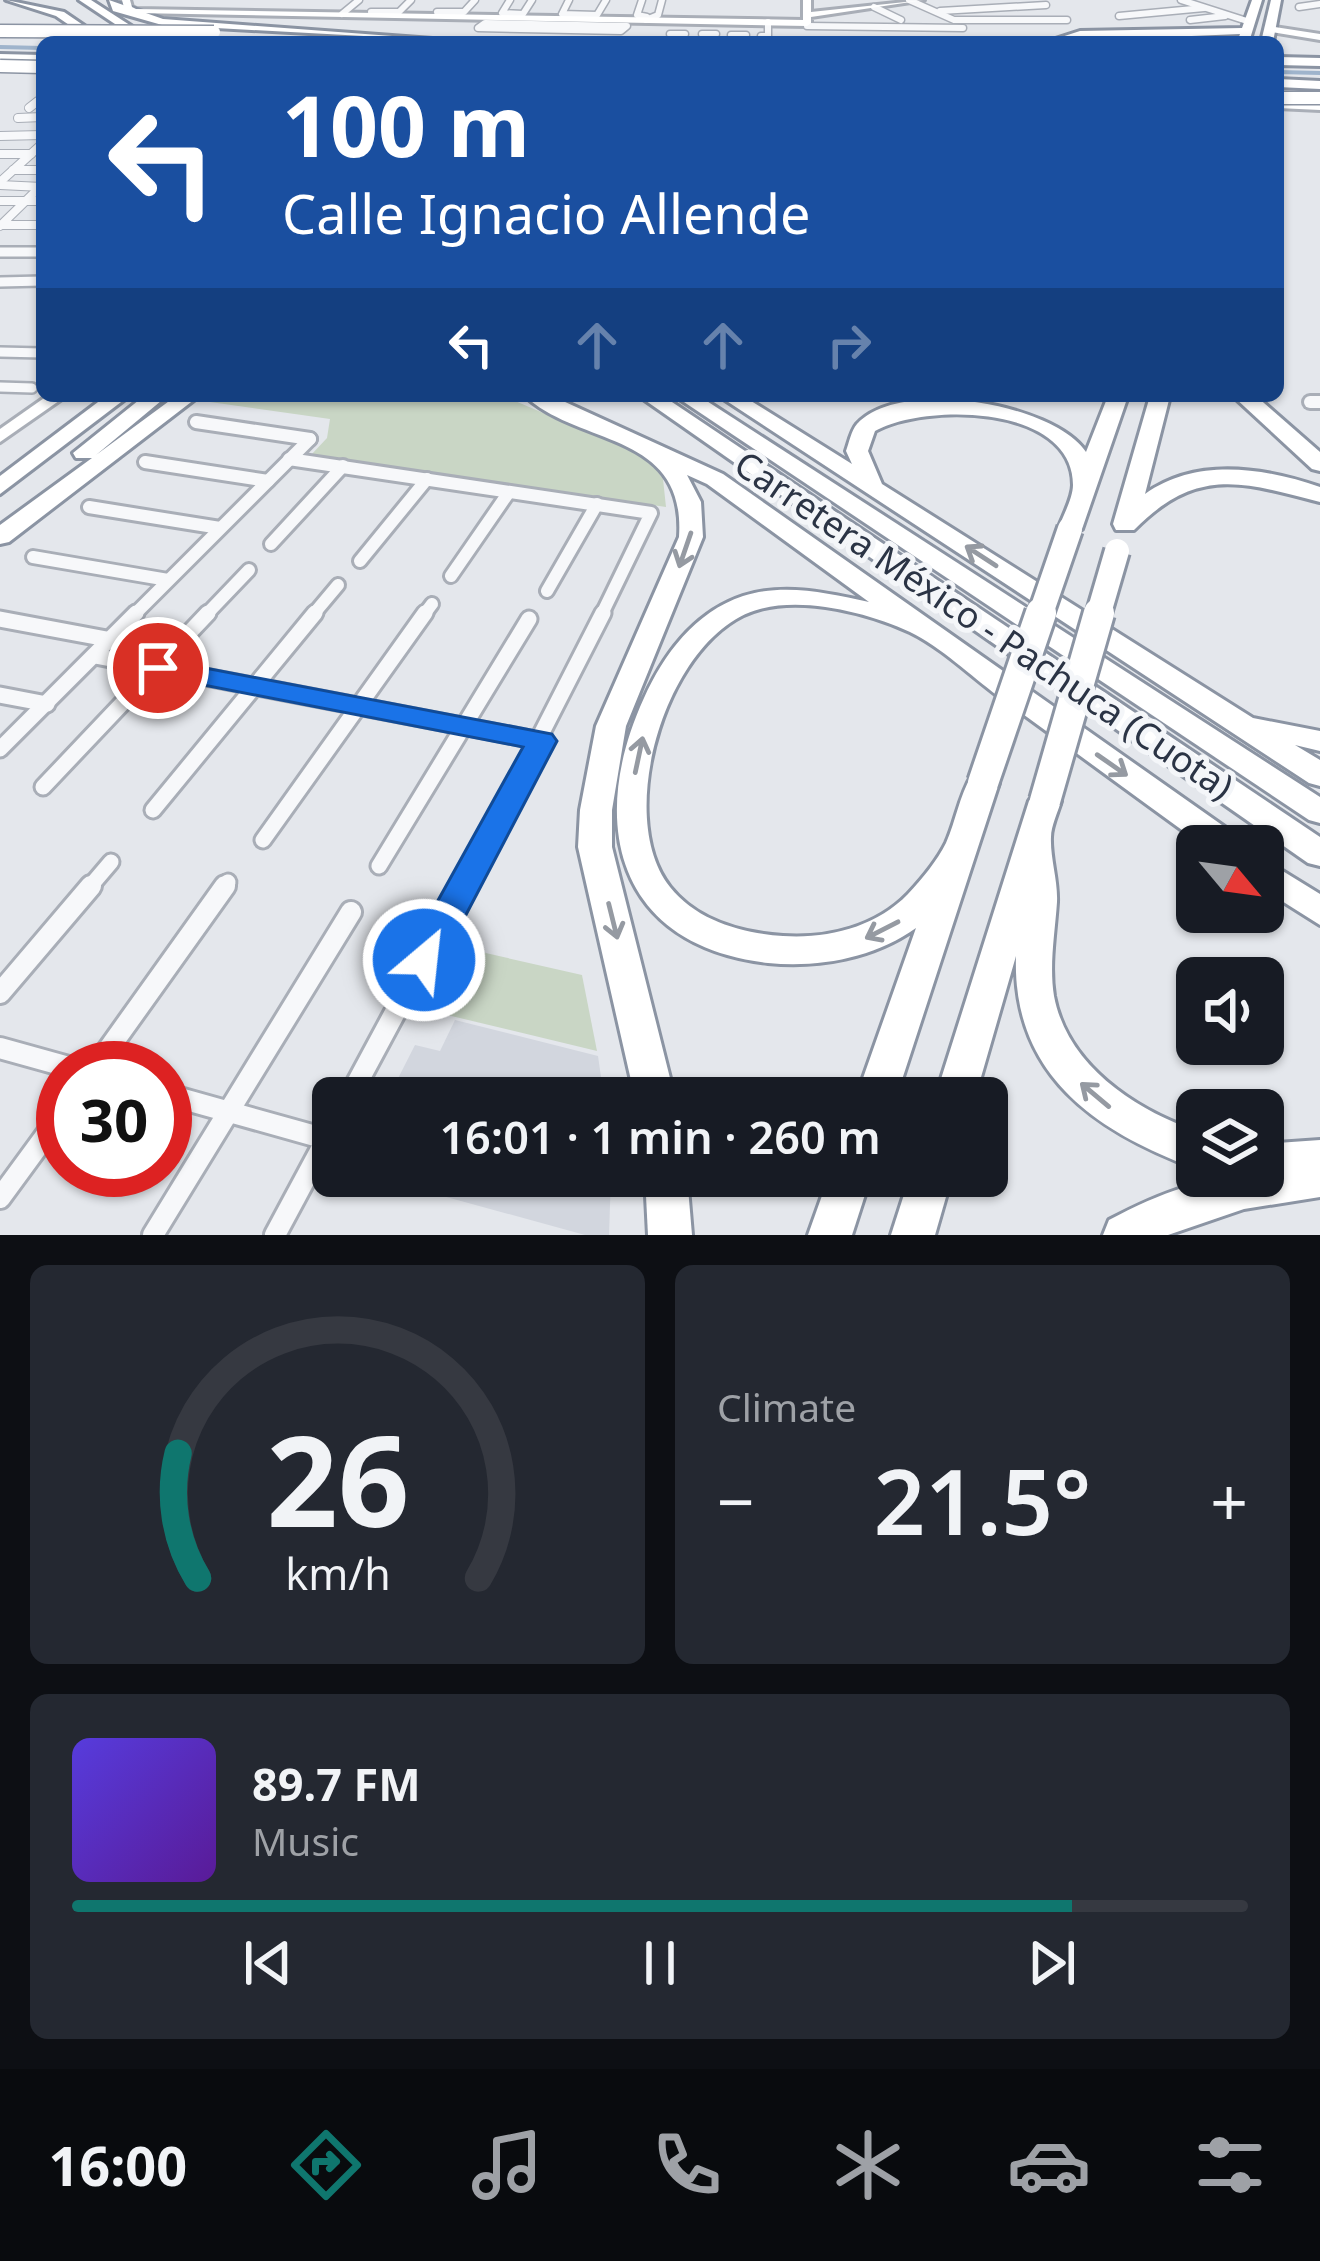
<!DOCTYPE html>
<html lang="en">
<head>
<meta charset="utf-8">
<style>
	body { margin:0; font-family:"Noto Sans",sans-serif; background:#242831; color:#f1f3f6; height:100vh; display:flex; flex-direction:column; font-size:45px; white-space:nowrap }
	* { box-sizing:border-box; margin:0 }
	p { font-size:39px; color:#9ea1a6 }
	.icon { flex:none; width:66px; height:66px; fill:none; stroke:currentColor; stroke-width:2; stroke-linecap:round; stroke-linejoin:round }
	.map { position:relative; height:1235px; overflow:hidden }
	.sheet { display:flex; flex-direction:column; gap:30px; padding:30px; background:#0d0f14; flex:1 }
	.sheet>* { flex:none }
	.hud { position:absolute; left:36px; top:36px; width:1248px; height:366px; border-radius:18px; box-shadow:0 3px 9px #0004; background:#1a4fa0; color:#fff; overflow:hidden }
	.needle { width:78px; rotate:119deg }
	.buttons { position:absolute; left:1176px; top:825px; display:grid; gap:24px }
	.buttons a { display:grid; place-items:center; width:108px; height:108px; border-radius:18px; background:#171b24; box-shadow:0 3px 9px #0004; font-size:60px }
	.speed { position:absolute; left:36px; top:1041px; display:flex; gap:24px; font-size:60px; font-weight:700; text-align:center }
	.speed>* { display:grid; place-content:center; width:156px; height:156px; border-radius:50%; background:#171b24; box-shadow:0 3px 9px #0004; line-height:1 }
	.speed .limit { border:18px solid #d22; background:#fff; color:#111 }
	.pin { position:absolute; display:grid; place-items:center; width:102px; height:102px; color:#fff; margin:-51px; border:6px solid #fff; border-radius:50%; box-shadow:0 3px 12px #0007 }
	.me { position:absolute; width:132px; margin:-66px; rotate:28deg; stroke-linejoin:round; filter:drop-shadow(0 0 9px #0008) }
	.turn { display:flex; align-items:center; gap:42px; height:252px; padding:0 48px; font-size:54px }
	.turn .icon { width:156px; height:156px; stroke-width:2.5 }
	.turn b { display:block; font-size:84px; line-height:102px }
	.lanes { display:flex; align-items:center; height:114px; padding:0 48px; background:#0003; justify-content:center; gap:60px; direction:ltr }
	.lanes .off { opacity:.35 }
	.big { font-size:90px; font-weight:600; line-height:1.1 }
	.sheet .card { flex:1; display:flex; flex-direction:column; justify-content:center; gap:18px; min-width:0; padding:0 42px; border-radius:18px; background:#242831 }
	.sheet .dial { align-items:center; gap:0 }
	.dial svg { height:312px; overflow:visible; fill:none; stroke:#363941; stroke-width:7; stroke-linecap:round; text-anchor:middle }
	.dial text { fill:#f1f3f6; stroke:none }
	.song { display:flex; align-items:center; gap:36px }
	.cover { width:144px; height:144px; border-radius:18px; background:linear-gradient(135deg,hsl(250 70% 55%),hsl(270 70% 35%)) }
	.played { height:12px; border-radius:6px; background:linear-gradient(90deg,#0f766e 85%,#363941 85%) }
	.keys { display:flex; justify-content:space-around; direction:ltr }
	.heat { display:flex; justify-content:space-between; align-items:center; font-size:66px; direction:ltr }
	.sheet .tiles { flex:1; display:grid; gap:30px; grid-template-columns:1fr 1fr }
	.card:last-child { grid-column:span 2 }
	.trip { position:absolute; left:312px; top:1077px; width:696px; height:120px; border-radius:18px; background:#171b24; box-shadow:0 3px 9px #0004; font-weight:600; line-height:120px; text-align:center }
	.menu { display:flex; height:192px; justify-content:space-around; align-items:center; background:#090b0e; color:#9ea1a6 }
	.menu .icon { width:84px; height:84px }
	.menu .selected { color:#0f766e }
	.menu b { font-size:54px; color:#f1f3f6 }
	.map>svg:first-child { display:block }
	.built { fill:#d2d6de }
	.green { fill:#c9d6c5 }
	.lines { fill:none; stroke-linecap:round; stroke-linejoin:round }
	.canal { fill:#9fb4cc; fill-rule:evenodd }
	.street-far5-casing { stroke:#a9aeb7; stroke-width:9 }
	.street-far4-casing { stroke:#a9aeb7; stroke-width:10 }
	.street-far3-casing { stroke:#a9aeb7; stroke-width:14 }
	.street-far2-casing { stroke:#a9aeb7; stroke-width:18 }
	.street-far1-casing { stroke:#a9aeb7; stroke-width:21 }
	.street-casing { stroke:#a9aeb7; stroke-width:26 }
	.secondary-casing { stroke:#a9aeb7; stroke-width:6 }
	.highway-casing { stroke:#8b94a3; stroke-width:6 }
	.street-far5 { stroke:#f7f8fa; stroke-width:6 }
	.street-far4 { stroke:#f7f8fa; stroke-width:8 }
	.street-far3 { stroke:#f7f8fa; stroke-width:9 }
	.street-far2 { stroke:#f7f8fa; stroke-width:12 }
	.street-far1 { stroke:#f7f8fa; stroke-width:15 }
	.street { stroke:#f7f8fa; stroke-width:20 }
	.secondary { fill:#fff; fill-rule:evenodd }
	.highway { fill:#fff; fill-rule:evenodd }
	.highway-bridge-far2-casing { stroke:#8b94a3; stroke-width:15; stroke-linecap:butt }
	.highway-bridge-far1-casing { stroke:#8b94a3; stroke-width:30; stroke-linecap:butt }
	.highway-bridge-casing { stroke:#8b94a3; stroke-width:36; stroke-linecap:butt }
	.highway-bridge-far2 { stroke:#fff; stroke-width:12 }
	.highway-bridge-far1 { stroke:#fff; stroke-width:24 }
	.highway-bridge { stroke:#fff; stroke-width:30 }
	.oneway { stroke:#959aa2 }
	.route { fill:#1a73e8; stroke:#114b97; stroke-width:3 }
	.labels { text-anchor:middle; stroke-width:10; stroke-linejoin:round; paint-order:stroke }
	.street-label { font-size:36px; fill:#2b3445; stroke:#f4f6f9 }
</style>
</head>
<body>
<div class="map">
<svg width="1320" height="1235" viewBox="0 0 1320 1235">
	<rect width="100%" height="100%" fill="#e4e7ec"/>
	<!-- built -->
	<g class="built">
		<polygon points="455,1020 598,1056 604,1098 388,1098 415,1045 440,1051"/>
		<polygon points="370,1176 611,1176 609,1235 585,1235"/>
	</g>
	<!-- green -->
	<g class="green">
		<polygon points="211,396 503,396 647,457 663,479 666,507 311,455 327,438 330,419 203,401"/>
		<polygon points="446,944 582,975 597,1051 414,1007"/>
	</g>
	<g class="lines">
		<!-- canal -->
		<g class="canal">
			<polygon points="0,45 42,46 42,50 0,49"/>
			<polygon points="1278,70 1320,71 1320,75 1278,74"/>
		</g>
		<defs>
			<g id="street-far5">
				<polyline points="510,0 502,13 523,14 532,0"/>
				<polyline points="569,0 562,14 597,15 606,0"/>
				<polyline points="642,0 637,15 647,17"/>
				<polyline points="909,0 954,20 1067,20"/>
				<polyline points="1181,0 1250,22"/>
				<polyline points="874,7 901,20"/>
				<polyline points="1299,7 1320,4"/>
				<polyline points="940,11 1046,5"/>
				<polyline points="371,12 399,12 411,0"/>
				<polyline points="437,12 464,12 475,0"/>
				<polyline points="342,14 359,0"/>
				<polyline points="1119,16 1204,8"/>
				<polyline points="646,20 658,15 662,0"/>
				<polyline points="1190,20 1225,16"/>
				<polygon points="485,23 623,26 627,26 621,31 478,28"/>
				<polyline points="807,26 963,28"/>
				<polyline points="670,34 685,34"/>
				<polyline points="702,34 716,34"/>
				<polyline points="731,35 746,35"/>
				<polyline points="761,36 768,36 768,22"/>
				<polyline points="34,104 42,98"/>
			</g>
			<g id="street-far4">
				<polyline points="29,108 38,101"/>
				<polyline points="18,118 42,117"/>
				<polyline points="0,136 42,135"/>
				<polyline points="0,154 31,154"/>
				<polyline points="13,170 42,170"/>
				<polyline points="0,182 42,144"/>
				<polyline points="0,185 42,187"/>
				<polyline points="0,201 42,201"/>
				<polyline points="0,225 42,225"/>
				<polyline points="0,226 42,185"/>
			</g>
			<g id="street-far3">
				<polyline points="0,252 42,252"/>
				<polyline points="0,282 42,281"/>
				<polyline points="0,352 42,353"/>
				<polyline points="0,387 32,388"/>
				<polyline points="1310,402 1320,402"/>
			</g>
			<g id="street-far2">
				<polyline points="1310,402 1320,402"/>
				<polyline points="196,422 310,439"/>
				<polyline points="289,459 651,513 601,616"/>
				<polyline points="145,462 268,481"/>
				<polyline points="89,507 220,528"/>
				<polyline points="271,544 343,466"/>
				<polyline points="33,557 168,580"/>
				<polyline points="360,561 427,479"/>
				<polyline points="451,576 509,492"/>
				<polyline points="547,591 597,504"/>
				<polyline points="133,616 310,439"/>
				<polyline points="205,616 249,570"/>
				<polyline points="312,616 338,585"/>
				<polyline points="423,616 432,604"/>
			</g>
			<g id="street-far1">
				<polyline points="0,619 112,640"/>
				<polyline points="95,656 541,741"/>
				<polyline points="0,695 47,704"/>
				<polyline points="0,749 136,613"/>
				<polyline points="43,787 208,613"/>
				<polyline points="153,810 315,613"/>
				<polyline points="263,840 425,613"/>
				<polyline points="379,866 529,619"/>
				<polyline points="88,889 111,862"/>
				<polyline points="223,889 228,882"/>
				<polyline points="462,889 603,613"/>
			</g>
			<g id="street">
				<polyline points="0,993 91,886"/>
				<polyline points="0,1048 72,1068"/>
				<polyline points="95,1068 225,886"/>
				<polyline points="165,1094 326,1139"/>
				<polyline points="349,1098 463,886"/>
				<polyline points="0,1198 63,1112"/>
				<polyline points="153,1235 351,912"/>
				<polyline points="275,1235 333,1127"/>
			</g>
			<g id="secondary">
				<polygon points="122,0 130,0 132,7 136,9 803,20 803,0 811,0 811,12 924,0 811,17 811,23 807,26 136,13 125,11"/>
				<polygon points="1268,26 1320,34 1320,40 1265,31"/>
				<polygon points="1278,102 1320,104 1320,110 1278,108"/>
				<polygon points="47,396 66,396 0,442 0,429"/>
			</g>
			<g id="highway">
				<polygon points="6,0 64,12 108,42 94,42 56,16"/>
				<polygon points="79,0 91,0 156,42 142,42"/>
				<polygon points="109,0 163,19 473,42 162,25 113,11"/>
				<polygon points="1252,0 1262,0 1249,42 1237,42 1240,34 1046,42 1080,31 1242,28"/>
				<polygon points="1271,0 1281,0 1273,42 1261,42"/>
				<polygon points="0,54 42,55 42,63 0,62"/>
				<polygon points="1278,57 1320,58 1320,66 1278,65"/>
				<polygon points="1278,79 1320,81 1320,89 1278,87"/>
				<polygon points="106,396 129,396 0,494 0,476"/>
				<polygon points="144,396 167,396 96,455 176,396 199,396 9,542 0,544 0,525 92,458 76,458 73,453"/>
				<path d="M 525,396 L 552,396 L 723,474 L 1239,837 L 1244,846 L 1204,846 C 1135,796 1067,746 998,696 C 971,676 941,647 910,632 C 868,613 806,597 760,609 C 669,632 612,814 670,887 C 697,921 742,933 783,936 C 828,939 876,927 908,894 C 922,879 937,861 946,843 C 956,821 959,796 972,775 L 994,775 L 999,783 L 896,1098 L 856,1098 L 916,928 C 874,958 819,968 768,963 C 616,946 587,822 644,698 C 664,654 695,612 743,596 C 785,583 827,593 869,602 L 707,484 L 687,475 L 701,502 L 703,537 L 626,726 L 612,810 L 612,847 L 675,1098 L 635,1098 L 578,847 L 580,810 L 596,726 L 679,537 C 686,431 580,447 525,396 Z"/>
				<polygon points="639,396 663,396 1320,837 1320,866 1308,863"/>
				<polygon points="675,396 699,396 1320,797 1320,823 1309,820"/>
				<path d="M 719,396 L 743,396 L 852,464 L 846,451 C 849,443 851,431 857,424 C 900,377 1053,403 1086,452 L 1108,396 L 1128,396 L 1082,529 L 1070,536 L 1058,529 C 1063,516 1073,498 1073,485 C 1073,404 924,403 875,431 L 868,451 L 882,484 L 1253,718 L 1320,731 L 1320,751 L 1295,745 L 1320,760 L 1320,786 L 1309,783 Z"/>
				<path d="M 1150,396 L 1170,396 L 1145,494 C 1196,457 1265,468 1320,487 L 1320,502 C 1242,482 1197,466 1134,530 L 1116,530 L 1113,524 Z"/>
				<polygon points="1233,396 1256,396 1320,452 1320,471 1312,469"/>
				<path d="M 1045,790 L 1056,793 L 1061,801 C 1058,812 1051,826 1051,837 C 1050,858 1058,880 1057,902 C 1055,933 1049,965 1054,996 C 1067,1065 1135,1110 1197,1131 L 1197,1169 C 1096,1132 1012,1075 1016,956 L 975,1098 L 935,1098 L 1029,801 L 1034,793 Z"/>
				<polygon points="1263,859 1320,894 1320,925 1263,889"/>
				<path d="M 1320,1140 L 1320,1197 L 1244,1209 L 1168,1235 L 1103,1235 L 1109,1220 C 1162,1192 1204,1176 1263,1176 L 1263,1144 Z"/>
				<polygon points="645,1176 687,1176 692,1235 648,1235"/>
				<polygon points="829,1176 871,1176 852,1235 808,1235"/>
				<polygon points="910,1176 952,1176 935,1235 891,1235"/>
			</g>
		</defs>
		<!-- street-far5 casing -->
		<use href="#street-far5" class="street-far5-casing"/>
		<!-- street-far4 casing -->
		<use href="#street-far4" class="street-far4-casing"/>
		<!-- street-far3 casing -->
		<use href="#street-far3" class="street-far3-casing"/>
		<!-- street-far2 casing -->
		<use href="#street-far2" class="street-far2-casing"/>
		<!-- street-far1 casing -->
		<use href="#street-far1" class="street-far1-casing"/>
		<!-- street casing -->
		<use href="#street" class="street-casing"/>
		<!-- secondary casing -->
		<use href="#secondary" class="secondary-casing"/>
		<!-- highway casing -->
		<use href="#highway" class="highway-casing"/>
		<!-- street-far5 -->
		<use href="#street-far5" class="street-far5"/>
		<!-- street-far4 -->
		<use href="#street-far4" class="street-far4"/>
		<!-- street-far3 -->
		<use href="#street-far3" class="street-far3"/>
		<!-- street-far2 -->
		<use href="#street-far2" class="street-far2"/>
		<!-- street-far1 -->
		<use href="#street-far1" class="street-far1"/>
		<!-- street -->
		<use href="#street" class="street"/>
		<!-- secondary -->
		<use href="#secondary" class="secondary"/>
		<!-- highway -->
		<use href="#highway" class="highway"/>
		<defs>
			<g id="highway-bridge-far2">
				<polyline points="0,31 214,32"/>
				<polyline points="0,66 42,67"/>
				<polyline points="1278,98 1320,98"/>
			</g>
			<g id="highway-bridge-far1">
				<polyline points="1040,616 1070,529"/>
				<polyline points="1098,616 1117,551"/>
			</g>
			<g id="highway-bridge">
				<polyline points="983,783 1041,613"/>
				<polyline points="1045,801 1099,613"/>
			</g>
		</defs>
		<!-- highway-bridge-far2 casing -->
		<use href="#highway-bridge-far2" class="highway-bridge-far2-casing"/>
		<!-- highway-bridge-far1 casing -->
		<use href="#highway-bridge-far1" class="highway-bridge-far1-casing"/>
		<!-- highway-bridge casing -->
		<use href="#highway-bridge" class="highway-bridge-casing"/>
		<!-- highway-bridge-far2 -->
		<use href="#highway-bridge-far2" class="highway-bridge-far2"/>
		<!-- highway-bridge-far1 -->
		<use href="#highway-bridge-far1" class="highway-bridge-far1"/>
		<!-- highway-bridge -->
		<use href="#highway-bridge" class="highway-bridge"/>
	</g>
	<!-- one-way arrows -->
	<defs><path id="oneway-shaft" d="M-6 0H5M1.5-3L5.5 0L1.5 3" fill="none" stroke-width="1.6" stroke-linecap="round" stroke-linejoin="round" transform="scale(3)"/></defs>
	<g class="oneway">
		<use href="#oneway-shaft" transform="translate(685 550) rotate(109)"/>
		<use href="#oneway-shaft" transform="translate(981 556) rotate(-147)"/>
		<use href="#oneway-shaft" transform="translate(639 755) rotate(-78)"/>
		<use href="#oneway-shaft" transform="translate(1112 765) rotate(35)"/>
		<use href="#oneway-shaft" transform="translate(613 921) rotate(76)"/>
		<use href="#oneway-shaft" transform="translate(882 930) rotate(153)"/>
		<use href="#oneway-shaft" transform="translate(1095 1095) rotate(-140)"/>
	</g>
	<!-- route -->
	<polygon class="route" points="158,659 552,734 557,741 437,970 424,975 411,970 405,960 523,747 147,674 143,668 147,661"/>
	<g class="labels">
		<!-- street labels -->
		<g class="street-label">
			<text transform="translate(984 625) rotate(34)" y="13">Carretera México - Pachuca (Cuota)</text>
		</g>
	</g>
</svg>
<div class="buttons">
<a><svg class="needle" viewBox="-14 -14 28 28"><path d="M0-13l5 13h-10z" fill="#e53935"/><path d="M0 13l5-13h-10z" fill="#9ea1a6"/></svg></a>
<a><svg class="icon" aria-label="sound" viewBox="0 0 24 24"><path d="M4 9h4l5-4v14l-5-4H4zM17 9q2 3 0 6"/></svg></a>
<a><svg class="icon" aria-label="layers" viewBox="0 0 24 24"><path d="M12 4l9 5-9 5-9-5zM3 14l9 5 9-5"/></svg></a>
</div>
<div class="speed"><div class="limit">30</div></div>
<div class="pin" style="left:158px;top:668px;background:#d93025"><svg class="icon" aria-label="arrive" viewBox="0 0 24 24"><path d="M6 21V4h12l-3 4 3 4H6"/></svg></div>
<svg class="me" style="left:424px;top:960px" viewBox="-20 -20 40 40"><circle r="17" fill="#1a73e8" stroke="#fff" stroke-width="3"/><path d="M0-11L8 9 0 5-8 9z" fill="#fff"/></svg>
<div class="trip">16:01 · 1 min · 260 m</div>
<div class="hud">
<div class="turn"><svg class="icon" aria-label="left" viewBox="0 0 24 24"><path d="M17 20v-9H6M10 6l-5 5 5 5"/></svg><div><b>100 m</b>Calle Ignacio Allende</div></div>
<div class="lanes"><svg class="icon" aria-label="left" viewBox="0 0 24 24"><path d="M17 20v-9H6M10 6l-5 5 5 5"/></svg><svg class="icon off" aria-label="ahead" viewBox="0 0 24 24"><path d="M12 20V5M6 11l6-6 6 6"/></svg><svg class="icon off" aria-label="ahead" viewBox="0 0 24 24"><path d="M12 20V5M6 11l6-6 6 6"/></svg><svg class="icon off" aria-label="right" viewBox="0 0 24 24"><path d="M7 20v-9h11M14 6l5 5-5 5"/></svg></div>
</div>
</div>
<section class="sheet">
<div class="tiles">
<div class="card dial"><svg viewBox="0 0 100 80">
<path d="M14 69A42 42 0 1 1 86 69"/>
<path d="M14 69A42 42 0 0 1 9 37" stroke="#0f766e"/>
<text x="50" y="56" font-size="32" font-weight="700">26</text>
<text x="50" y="72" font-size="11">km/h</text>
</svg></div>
<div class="card"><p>Climate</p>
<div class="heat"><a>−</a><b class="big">21.5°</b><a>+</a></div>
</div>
<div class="card">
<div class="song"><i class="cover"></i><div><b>89.7 FM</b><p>Music</p></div></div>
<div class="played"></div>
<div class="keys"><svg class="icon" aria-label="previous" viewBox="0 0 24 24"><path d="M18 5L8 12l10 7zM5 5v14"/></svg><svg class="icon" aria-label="pause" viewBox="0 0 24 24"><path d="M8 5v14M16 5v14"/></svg><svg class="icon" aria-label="next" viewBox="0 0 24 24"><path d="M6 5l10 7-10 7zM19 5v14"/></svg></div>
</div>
</div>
</section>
<nav class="menu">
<b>16:00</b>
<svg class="icon selected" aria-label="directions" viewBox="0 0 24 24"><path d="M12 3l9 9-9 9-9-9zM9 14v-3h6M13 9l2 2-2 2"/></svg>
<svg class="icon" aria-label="music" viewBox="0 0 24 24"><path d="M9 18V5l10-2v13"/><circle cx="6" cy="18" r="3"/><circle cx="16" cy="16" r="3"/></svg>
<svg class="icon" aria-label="phone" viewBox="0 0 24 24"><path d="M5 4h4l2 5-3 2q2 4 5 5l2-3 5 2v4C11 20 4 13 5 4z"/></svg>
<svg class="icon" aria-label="climate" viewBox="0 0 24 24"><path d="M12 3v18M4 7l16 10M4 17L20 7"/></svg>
<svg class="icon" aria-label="car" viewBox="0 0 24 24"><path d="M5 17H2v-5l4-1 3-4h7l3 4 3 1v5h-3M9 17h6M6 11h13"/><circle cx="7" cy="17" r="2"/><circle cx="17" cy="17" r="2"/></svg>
<svg class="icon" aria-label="filters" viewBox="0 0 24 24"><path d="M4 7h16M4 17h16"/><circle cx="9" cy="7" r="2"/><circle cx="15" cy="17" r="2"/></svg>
</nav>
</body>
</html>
